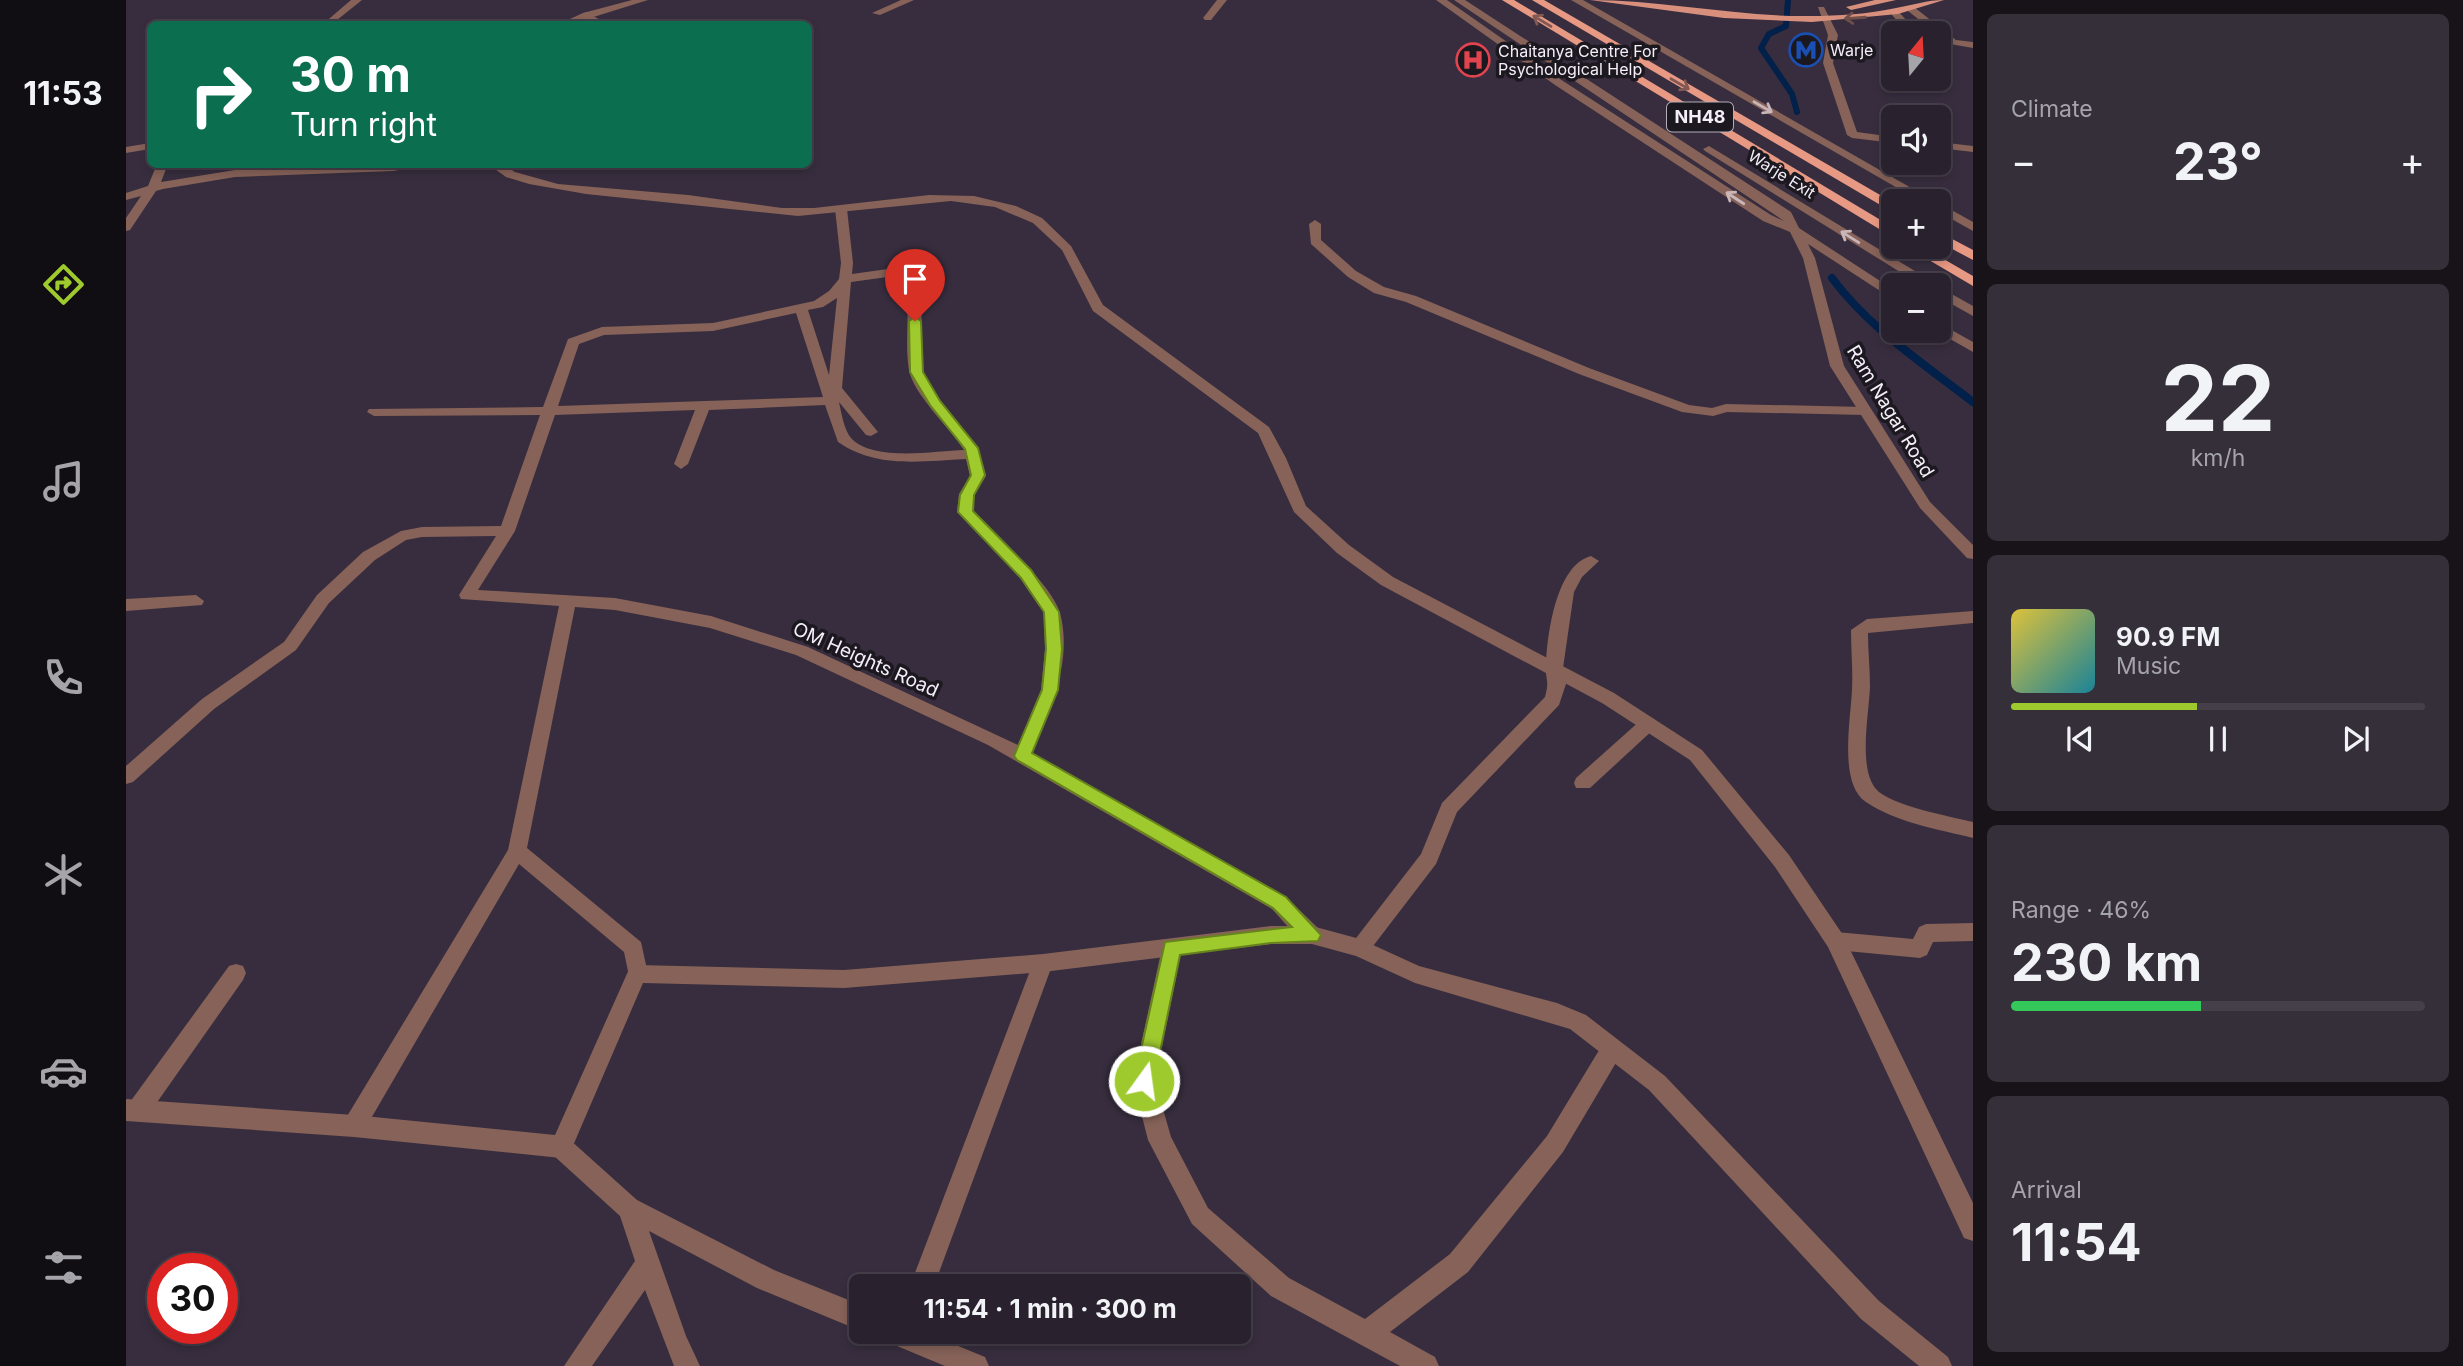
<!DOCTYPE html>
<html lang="en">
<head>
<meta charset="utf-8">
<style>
	body { margin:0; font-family:Inter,sans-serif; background:#352f3a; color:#f1f3f6; height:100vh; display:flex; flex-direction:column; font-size:26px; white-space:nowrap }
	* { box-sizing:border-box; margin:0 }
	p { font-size:23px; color:#a5a4aa }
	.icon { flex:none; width:38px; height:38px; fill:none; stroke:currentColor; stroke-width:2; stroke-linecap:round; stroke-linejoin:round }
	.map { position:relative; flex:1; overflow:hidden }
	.side { display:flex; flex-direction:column; gap:14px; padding:14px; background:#171319; width:490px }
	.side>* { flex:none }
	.top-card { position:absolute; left:21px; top:21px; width:665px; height:147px; border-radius:10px; box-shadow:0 4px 10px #0003,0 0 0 2px #453f4a; background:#0b6e4f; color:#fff; overflow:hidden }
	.needle { width:46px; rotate:18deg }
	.tools { position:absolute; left:1755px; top:21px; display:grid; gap:14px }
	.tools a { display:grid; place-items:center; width:70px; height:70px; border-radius:10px; background:#29222e; box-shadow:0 4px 10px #0003,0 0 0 2px #453f4a; font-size:35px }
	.speed { position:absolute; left:21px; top:1253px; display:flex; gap:14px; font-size:35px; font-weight:700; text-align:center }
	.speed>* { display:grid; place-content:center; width:91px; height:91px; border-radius:50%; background:#29222e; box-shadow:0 4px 10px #0003,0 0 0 2px #453f4a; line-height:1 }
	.speed .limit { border:10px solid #d22; background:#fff; color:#111 }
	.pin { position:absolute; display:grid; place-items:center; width:60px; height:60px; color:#fff; margin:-72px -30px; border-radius:50% 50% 50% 0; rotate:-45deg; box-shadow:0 0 7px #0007 }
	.pin .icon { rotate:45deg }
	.me { position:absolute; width:77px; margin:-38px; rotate:14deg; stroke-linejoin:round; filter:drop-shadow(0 0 5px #0008) }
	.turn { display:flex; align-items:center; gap:24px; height:147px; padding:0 28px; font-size:32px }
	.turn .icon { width:91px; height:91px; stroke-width:2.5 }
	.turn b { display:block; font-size:49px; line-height:60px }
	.big { font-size:52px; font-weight:700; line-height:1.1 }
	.side .widget { flex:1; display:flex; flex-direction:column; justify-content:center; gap:10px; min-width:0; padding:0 24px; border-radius:10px; background:#352f3a }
	.side .dial { align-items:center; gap:0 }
	.dial b { font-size:91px; line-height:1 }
	.song { display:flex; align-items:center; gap:21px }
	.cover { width:84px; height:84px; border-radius:10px; background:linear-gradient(135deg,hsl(50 70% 55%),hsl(190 70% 35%)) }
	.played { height:7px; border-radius:4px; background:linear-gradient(90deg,#9fca2d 45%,#453f4a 45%) }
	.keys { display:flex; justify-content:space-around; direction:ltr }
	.heat { display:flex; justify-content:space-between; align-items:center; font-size:38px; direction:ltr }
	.charge { height:10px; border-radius:5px; background:linear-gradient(90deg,#34c759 46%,#453f4a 0) }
	.trip { position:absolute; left:723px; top:1274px; width:402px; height:70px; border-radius:10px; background:#29222e; box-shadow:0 4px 10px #0003,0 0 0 2px #453f4a; font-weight:700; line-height:70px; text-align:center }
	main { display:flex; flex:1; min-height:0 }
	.tabs { display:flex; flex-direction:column; width:126px; justify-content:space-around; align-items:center; background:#100e12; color:#a5a4aa }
	.tabs .icon { width:49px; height:49px }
	.tabs .selected { color:#9fca2d }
	.tabs b { font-size:32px; color:#f1f3f6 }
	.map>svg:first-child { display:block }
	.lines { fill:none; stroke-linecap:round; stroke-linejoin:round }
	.stream-far1 { stroke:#01204a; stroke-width:6 }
	.stream { stroke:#01204a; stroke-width:8 }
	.minor { fill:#866258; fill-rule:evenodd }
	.tertiary { fill:#866258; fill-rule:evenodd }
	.primary { fill:#d8907d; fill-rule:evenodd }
	.trunk { fill:#e89984; fill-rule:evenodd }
	.oneway { stroke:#714e49 }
	.oneway2 { stroke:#825852 }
	.oneway3 { stroke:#c8b6b9 }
	.route { fill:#9fca2d; stroke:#67831d; stroke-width:2 }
	.labels { text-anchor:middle; stroke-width:7; stroke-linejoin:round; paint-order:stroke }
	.far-poi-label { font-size:16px; fill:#f4eef9; stroke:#1c181f; text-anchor:start }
	.far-street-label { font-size:16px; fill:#f4eef9; stroke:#1c181f }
	.shield { fill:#1c181f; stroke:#b3aeb8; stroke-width:2 }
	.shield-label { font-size:18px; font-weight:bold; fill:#f4eef9 }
	.street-label { font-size:19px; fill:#f4eef9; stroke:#1c181f }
</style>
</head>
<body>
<main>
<nav class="tabs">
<b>11:53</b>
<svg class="icon selected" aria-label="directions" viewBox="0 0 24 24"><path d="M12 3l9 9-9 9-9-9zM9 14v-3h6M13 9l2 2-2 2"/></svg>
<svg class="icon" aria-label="music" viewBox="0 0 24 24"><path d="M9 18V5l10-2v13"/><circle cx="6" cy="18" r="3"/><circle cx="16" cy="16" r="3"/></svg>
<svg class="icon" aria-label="phone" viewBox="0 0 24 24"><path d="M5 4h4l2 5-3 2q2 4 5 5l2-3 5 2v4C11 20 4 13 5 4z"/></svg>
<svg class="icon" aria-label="climate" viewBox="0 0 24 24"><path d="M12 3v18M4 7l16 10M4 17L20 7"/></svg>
<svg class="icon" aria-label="car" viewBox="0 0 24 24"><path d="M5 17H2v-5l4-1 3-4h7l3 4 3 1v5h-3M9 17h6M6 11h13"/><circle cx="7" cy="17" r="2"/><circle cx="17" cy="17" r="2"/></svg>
<svg class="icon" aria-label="filters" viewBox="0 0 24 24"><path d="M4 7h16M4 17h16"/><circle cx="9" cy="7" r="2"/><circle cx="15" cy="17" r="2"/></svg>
</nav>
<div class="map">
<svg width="1847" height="1366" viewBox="0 0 1847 1366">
	<rect width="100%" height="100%" fill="#372d3e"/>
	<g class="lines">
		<!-- stream-far1 -->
		<polyline class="stream-far1" points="1662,0 1660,26 1643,34 1635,48 1666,94 1671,112"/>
		<!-- stream -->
		<path class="stream" d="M 1706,278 C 1742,327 1799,365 1847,402"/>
		<!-- minor -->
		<g class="minor">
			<polygon points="225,0 236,0 206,24 197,24"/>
			<polygon points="775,0 788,0 754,15 746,13"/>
			<polygon points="1091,0 1101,0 1085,20 1079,20 1077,18"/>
			<polygon points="1692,7 1698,7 1712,35 1707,63 1731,132 1768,137 1768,143 1726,138 1721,135 1697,63 1702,35"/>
			<polygon points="1782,7 1788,7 1830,40 1847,42 1847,48 1824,44 1782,11"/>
			<polygon points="1766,11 1772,11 1792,33 1782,33 1766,15"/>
			<path d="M 460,12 L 478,22 L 480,24 C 470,25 462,22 455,15 Z"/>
			<polygon points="1813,142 1847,146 1847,152 1813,148"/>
			<polygon points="24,143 24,149 0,153 0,147"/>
			<polygon points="31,164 42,164 35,182 109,170 309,164 267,171 109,177 37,189 30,191 4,230 0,231 0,218 15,196 0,200 0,193 22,186"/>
			<path d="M 715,205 L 721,209 L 727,263 L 726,274 L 769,268 L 791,276 L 795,296 L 797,372 L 814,400 L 852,448 L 860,476 L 849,494 L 847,511 C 868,532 927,586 934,613 C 947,661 924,710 906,753 L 1160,897 L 1193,929 L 1196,935 L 1193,941 C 1176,948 1158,921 1146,909 L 862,745 L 670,655 L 584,628 L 489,610 L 449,607 L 401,848 L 515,942 L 522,974 L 518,981 L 511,983 L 504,981 L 498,952 L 393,864 L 236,1134 L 228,1137 L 220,1134 L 217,1126 L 220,1118 L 382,850 L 433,606 L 335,599 L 333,595 L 370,536 L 296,537 L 280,540 L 249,560 L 203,603 L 170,650 L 88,709 L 7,782 L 0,784 L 0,766 L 76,699 L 158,642 L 191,595 L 237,552 L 275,531 L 296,527 L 375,526 L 414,415 L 248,416 L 241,412 L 243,409 L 417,407 L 442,339 L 476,327 L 587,323 L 688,301 L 703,291 L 713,279 L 715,263 L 709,209 ZM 769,276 L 779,278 C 785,309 778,340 783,370 C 787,394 825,429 838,450 C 808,451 747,462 725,438 C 718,430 715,411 713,402 L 740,435 L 745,436 L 752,432 L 716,388 L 725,282 ZM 711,298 L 703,375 L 682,310 L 697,307 ZM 670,313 L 697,397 L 432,406 L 453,344 L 478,335 L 587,331 ZM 699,405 L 712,442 C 751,469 796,461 840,459 L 844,476 L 833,494 L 831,512 L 894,578 L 918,613 L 919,649 L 915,690 L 892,745 L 682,647 L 585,616 L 489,598 L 352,590 L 389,531 L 429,415 L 569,410 L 548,464 L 555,469 L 562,464 L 583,410 Z"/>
			<polygon points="1189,220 1195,224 1195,240 1230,271 1258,287 1290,296 1463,368 1563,405 1586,408 1600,404 1739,407 1746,411 1739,415 1601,412 1587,416 1556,412 1453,374 1280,302 1248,293 1222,277 1185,244 1183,224"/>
			<path d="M 1465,556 L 1473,561 L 1456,577 L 1448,592 L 1437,668 L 1441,681 L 1433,705 L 1331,812 L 1310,864 L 1241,954 L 1234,957 L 1227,954 L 1224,948 L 1227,942 L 1295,854 L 1316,803 L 1419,697 C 1424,679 1419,680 1420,666 C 1421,635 1430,565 1465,556 Z"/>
			<polygon points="70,595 78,601 76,605 0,611 0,599"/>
			<path d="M 1847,611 L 1847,623 L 1742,633 C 1742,651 1744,669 1744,687 C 1743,714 1732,768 1750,789 C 1763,805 1826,817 1847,822 L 1847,838 C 1812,829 1771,823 1740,802 C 1712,784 1725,718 1726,689 C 1727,670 1725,650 1725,630 L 1741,619 Z"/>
			<polygon points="1522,717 1528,719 1531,724 1528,729 1464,788 1450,788 1448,783 1450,778 1516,719"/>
			<polygon points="1847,923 1847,941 1807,942 1801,955 1794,958 1710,950 1703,947 1700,941 1703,935 1710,932 1787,939 1793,927 1800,924"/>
			<polygon points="1046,939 1053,942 1056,948 1029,1081 1045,1137 1082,1208 1163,1278 1239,1319 1324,1254 1421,1136 1478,1042 1486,1039 1494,1042 1497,1049 1494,1056 1437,1152 1342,1272 1264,1332 1309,1357 1313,1366 1274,1366 1145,1296 1066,1224 1022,1140 1007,1081 1036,948 1039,942"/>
			<polygon points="917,954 924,957 927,963 808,1286 784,1286 907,963 910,957"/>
			<polygon points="110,964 117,966 120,973 117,980 20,1118 12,1121 4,1118 1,1110 4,1102 103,966"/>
			<polygon points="435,1136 443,1139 511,1200 648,1270 735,1305 735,1331 631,1288 523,1231 560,1336 574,1366 548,1366 519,1290 466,1366 438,1366 509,1261 494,1216 427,1155 423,1147 427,1139"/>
			<polygon points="755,1332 798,1332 859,1357 863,1366 819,1366 759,1341"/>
		</g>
		<!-- tertiary -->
		<g class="tertiary">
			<polygon points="506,0 522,0 445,24 433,24 457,13"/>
			<polygon points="1310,0 1321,0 1437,81 1645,215 1658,221 1328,0 1339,0 1665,212 1673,228 1768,290 1768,300 1682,244 1689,258 1718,366 1804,502 1847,545 1847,559 1841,558 1794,508 1704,366 1677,258 1664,232 1637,221 1429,85"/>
			<polygon points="1445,0 1457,0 1808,201 1794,201"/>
			<polygon points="1583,146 1807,282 1809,285 1795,285 1579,151 1577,149"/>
			<polygon points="362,164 376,164 389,172 432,184 562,195 656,208 688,208 803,195 848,196 890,206 916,218 945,246 977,305 1143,427 1160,458 1180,506 1223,545 1267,577 1488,693 1576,750 1663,855 1717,935 1847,1203 1847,1241 1838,1238 1702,947 1649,867 1564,760 1476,703 1255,585 1211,553 1168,512 1132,433 967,311 936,250 907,223 869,207 825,201 672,216 460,194 403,184 380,177"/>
			<polygon points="1813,203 1847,222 1847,231 1813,212"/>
			<polygon points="1813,287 1847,306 1847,316 1813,297"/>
			<polygon points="1813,323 1847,342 1847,352 1810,331 1813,331"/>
			<polygon points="1145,926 1186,926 1234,939 1293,966 1431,1003 1460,1015 1539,1076 1753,1301 1822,1357 1826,1366 1793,1366 1735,1319 1523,1090 1444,1029 1289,983 1230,956 1186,944 1145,944 917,972 718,988 517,983 443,1155 435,1158 228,1137 0,1121 0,1099 228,1115 429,1135 504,967 511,965 718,970 917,954"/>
		</g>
		<!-- primary -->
		<g class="primary">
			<path d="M 1464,0 C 1538,0 1611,17 1684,16 C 1713,16 1742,14 1770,8 C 1787,5 1801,0 1818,0 L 1772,14 L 1686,22 L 1598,18 Z"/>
			<polygon points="1749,0 1770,0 1725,10 1720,7"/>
		</g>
		<!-- trunk -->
		<g class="trunk">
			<polygon points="1376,0 1388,0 1768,228 1768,238"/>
			<polygon points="1406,0 1418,0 1768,203 1768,213"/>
			<polygon points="1813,232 1847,250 1847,260 1813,242"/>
			<polygon points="1781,247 1797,247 1847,276 1847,286"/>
		</g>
	</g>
	<!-- one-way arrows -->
	<defs><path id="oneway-shaft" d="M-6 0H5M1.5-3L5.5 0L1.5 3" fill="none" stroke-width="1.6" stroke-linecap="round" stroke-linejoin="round" transform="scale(1.75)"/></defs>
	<use class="oneway" href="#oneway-shaft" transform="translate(1729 18) rotate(176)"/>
	<g class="oneway2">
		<use href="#oneway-shaft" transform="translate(1416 21) rotate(-149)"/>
		<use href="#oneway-shaft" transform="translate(1554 84) rotate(30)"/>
	</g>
	<g class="oneway3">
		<use href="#oneway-shaft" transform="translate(1637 107) rotate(30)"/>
		<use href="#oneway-shaft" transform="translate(1609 198) rotate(-147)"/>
		<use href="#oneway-shaft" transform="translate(1724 237) rotate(-148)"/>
	</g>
	<!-- route -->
	<polygon class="route" points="789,317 795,321 797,372 814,401 852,448 859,475 848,495 847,511 905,570 933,612 936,649 932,690 906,753 1160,897 1195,935 1192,941 1145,943 1054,955 1028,1081 1025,1087 1018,1090 1011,1087 1008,1081 1039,942 1166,927 1147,908 891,760 888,756 916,690 920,649 918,612 895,578 832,512 834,495 845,475 839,449 804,405 784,372 783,321"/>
	<!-- icons -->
	<defs>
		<symbol id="metro-ring" viewBox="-11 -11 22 22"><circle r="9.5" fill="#1c181f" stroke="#1a4fb4" stroke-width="1.5"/><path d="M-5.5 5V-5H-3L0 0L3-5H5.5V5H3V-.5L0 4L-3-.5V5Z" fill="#1a4fb4"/></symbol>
		<symbol id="hospital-ring" viewBox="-11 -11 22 22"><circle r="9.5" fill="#1c181f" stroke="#e0444e" stroke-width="1.5"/><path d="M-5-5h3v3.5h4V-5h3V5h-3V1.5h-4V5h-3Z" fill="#e0444e"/></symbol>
	</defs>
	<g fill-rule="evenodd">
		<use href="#metro-ring" x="1661" y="31" width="38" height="38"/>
		<use href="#hospital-ring" x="1328" y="41" width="38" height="38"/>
	</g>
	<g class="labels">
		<!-- far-poi labels -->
		<g class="far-poi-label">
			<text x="1704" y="56">Warje</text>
			<text x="1372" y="57">Chaitanya Centre For<tspan x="1372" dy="18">Psychological Help</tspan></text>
		</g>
		<!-- far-street labels -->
		<g class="far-street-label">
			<text transform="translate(1656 174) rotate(32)" y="6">Warje Exit</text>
		</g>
		<!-- shield labels -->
		<rect class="shield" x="1541" y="102.5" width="66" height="29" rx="5"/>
		<g class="shield-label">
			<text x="1574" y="123">NH48</text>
		</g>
		<!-- street labels -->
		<g class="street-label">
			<text transform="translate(1765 411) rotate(59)" y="7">Ram Nagar Road</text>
			<text transform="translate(740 659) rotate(24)" y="7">OM Heights Road</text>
		</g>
	</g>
</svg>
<div class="tools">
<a><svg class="needle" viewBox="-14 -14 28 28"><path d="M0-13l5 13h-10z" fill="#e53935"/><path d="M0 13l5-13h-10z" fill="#a5a4aa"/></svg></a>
<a><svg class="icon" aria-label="sound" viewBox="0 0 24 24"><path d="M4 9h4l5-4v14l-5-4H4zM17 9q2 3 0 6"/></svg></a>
<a>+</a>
<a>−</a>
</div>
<div class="speed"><div class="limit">30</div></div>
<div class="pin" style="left:789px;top:321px;background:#d93025"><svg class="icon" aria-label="arrive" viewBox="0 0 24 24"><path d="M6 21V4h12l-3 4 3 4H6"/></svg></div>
<svg class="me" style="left:1018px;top:1081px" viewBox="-20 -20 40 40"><circle r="17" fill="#9fca2d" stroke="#fff" stroke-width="3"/><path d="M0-11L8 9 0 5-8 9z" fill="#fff"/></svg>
<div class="trip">11:54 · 1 min · 300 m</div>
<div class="top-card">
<div class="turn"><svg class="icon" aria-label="right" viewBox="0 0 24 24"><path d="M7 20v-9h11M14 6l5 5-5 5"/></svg><div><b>30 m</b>Turn right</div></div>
</div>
</div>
<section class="side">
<div class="widget"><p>Climate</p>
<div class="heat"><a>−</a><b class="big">23°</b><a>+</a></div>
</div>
<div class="widget dial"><b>22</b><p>km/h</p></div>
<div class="widget">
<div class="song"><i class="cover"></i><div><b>90.9 FM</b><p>Music</p></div></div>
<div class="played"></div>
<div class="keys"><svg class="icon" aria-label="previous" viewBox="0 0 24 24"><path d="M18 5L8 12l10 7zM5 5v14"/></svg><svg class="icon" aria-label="pause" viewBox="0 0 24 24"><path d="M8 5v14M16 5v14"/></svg><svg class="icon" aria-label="next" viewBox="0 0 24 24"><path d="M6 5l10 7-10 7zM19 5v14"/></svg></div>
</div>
<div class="widget"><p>Range · 46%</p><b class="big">230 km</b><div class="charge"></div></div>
<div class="widget"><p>Arrival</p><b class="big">11:54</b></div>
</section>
</main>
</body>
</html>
